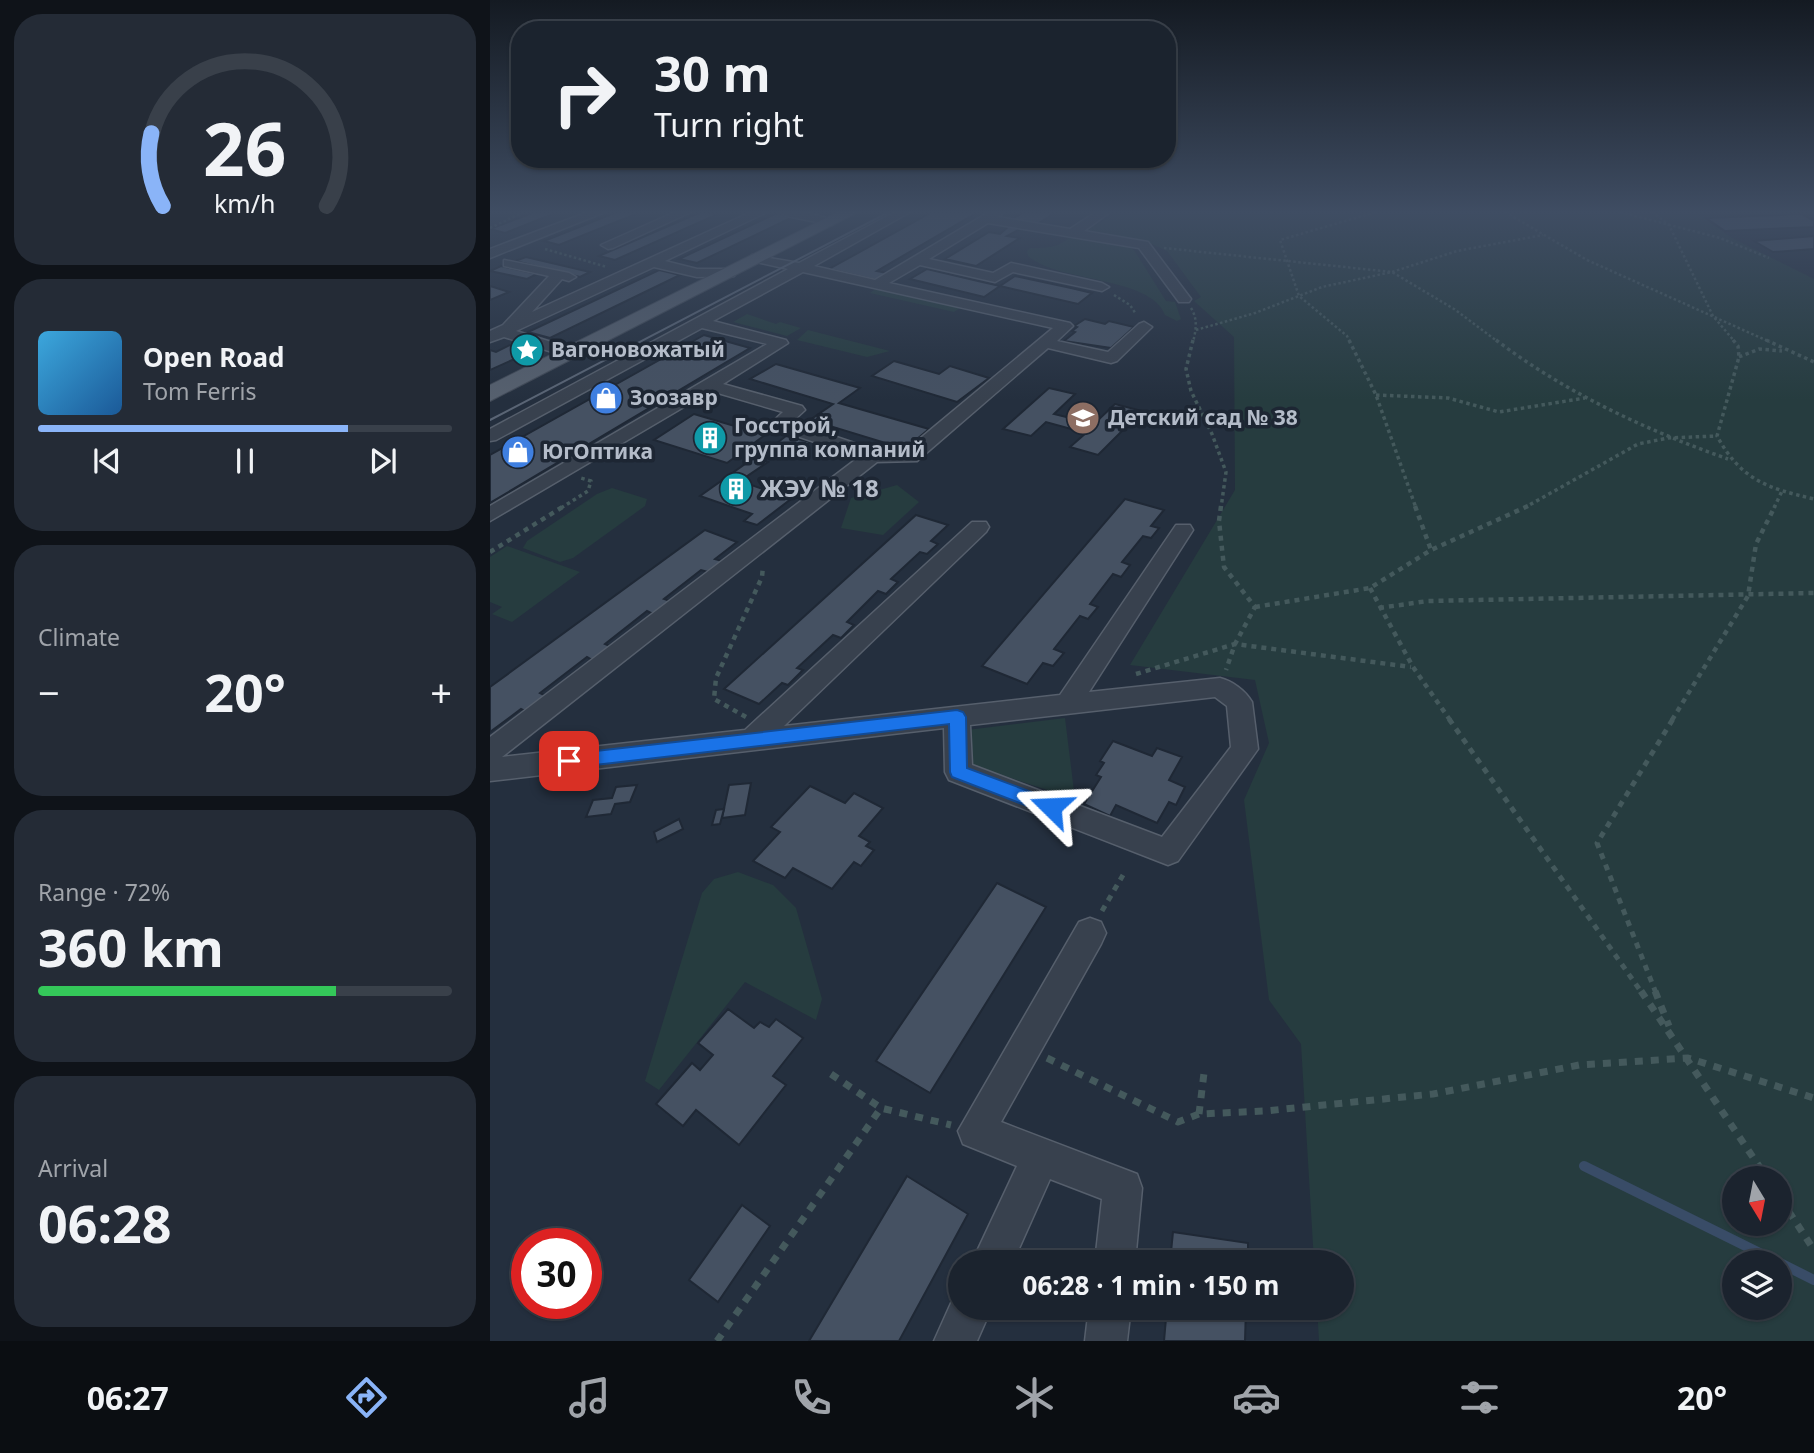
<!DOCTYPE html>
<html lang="en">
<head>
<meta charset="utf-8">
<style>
	body { margin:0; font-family:"Noto Sans",sans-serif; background:#242b36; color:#f1f3f6; height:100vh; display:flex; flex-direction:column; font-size:26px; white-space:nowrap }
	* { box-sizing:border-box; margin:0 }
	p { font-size:23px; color:#a0a4aa }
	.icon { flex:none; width:38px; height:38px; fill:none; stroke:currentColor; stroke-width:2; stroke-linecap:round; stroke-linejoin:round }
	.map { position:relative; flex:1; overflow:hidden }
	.side { display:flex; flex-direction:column; gap:14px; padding:14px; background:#0f1319; width:490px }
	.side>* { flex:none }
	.guide { position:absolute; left:21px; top:21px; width:665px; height:147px; border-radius:28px; box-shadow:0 2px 5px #0004,0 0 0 2px #39404a; background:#1b232e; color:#f1f3f6; overflow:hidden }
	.needle { width:46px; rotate:170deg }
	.controls { position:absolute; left:1232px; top:1166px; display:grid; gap:14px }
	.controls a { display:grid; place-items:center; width:70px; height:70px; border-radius:50%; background:#1b232e; box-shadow:0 2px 5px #0004,0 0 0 2px #39404a; font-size:35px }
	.speed { position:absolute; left:21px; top:1228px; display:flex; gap:14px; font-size:35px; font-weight:700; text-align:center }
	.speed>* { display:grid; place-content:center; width:91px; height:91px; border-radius:50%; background:#1b232e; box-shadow:0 2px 5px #0004,0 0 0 2px #39404a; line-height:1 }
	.speed .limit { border:10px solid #d22; background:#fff; color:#111 }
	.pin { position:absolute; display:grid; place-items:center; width:60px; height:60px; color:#fff; margin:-30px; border-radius:14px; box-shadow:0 4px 10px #0006 }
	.me { position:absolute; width:77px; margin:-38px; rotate:291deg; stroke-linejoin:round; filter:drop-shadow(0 0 5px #0008) }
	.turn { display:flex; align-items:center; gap:24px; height:147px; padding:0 28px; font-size:32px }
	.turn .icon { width:91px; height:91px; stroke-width:2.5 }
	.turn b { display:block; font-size:49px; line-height:60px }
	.big { font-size:52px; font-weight:700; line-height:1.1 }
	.side .tile { flex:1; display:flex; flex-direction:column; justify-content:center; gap:10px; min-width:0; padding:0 24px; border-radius:28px; background:#242b36 }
	.side .dial { align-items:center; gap:0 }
	.dial svg { height:182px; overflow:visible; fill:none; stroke:#39404a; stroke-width:7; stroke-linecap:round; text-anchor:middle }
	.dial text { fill:#f1f3f6; stroke:none }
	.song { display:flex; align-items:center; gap:21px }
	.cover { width:84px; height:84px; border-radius:10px; background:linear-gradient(135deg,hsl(200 70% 55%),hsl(210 70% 35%)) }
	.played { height:7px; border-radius:4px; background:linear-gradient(90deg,#8ab4f8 75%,#39404a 75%) }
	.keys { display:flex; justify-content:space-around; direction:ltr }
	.heat { display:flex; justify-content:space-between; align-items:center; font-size:38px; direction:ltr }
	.charge { height:10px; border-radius:5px; background:linear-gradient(90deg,#34c759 72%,#39404a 0) }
	.trip { position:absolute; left:458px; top:1250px; width:406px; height:70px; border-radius:35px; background:#1b232e; box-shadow:0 2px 5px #0004,0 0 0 2px #39404a; font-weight:700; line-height:70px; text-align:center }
	.tab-bar { display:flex; height:112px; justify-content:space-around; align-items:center; background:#0b0e12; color:#a0a4aa }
	.tab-bar .icon { width:49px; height:49px }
	.tab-bar .active { color:#8ab4f8 }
	.tab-bar b { font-size:32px; color:#f1f3f6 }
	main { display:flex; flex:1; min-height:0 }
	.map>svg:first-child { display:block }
	.green { fill:#263c3f; fill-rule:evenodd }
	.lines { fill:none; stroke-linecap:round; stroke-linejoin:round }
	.stream { stroke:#394c67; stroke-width:10 }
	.building { fill:#455162; stroke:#1f2835; stroke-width:2 }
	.minor-casing { stroke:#565f6c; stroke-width:3 }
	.major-casing { stroke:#414a57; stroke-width:2 }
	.path-far4 { stroke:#44595c; stroke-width:2.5; stroke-dasharray:2.5 2.5; stroke-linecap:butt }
	.path-far3 { stroke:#44595c; stroke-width:3.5; stroke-dasharray:3.5 3.5; stroke-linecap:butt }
	.path-far2 { stroke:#44595c; stroke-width:4.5; stroke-dasharray:5 5; stroke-linecap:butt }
	.path-far1 { stroke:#44595c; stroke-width:5; stroke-dasharray:6 6; stroke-linecap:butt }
	.path { stroke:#44595c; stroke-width:7; stroke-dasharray:8 8; stroke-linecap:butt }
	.minor { fill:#38414e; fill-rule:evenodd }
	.major { fill:#56606e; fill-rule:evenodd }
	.tram { stroke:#5a6575; stroke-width:2 }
	.route { fill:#1a73e8; stroke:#114b97; stroke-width:2 }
	.labels { text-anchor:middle; stroke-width:7; stroke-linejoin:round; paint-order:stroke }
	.far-poi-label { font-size:21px; font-weight:bold; fill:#b4bcc9; stroke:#1d2633; text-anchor:start }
	.poi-label { font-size:24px; font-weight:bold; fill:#b4bcc9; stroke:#1d2633; text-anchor:start }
</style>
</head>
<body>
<main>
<section class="side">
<div class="tile dial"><svg viewBox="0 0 100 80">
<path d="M14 69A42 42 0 1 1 86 69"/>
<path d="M14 69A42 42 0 0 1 9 37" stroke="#8ab4f8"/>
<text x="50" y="56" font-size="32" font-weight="700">26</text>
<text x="50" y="72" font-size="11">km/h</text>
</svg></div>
<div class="tile">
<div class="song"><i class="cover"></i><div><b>Open Road</b><p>Tom Ferris</p></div></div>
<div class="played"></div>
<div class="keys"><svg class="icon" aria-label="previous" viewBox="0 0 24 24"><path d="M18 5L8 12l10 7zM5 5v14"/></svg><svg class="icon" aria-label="pause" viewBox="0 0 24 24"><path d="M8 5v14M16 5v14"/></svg><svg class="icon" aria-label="next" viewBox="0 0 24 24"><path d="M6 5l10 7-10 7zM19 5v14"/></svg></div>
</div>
<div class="tile"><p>Climate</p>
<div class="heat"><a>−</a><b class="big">20°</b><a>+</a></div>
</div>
<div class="tile"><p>Range · 72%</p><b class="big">360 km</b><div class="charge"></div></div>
<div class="tile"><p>Arrival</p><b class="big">06:28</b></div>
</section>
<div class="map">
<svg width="1324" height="1341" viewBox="0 0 1324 1341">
	<rect width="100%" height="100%" fill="#242f3e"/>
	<!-- green -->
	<g class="green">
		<path d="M 627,212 L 1205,212 L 1242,238 L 1324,279 L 1324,1341 L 829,1341 L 827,1307 L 852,1307 L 852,1262 L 824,1262 L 811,1044 L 779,1000 L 754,800 L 779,743 L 765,680 L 640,665 L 745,490 L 744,337 L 704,301 L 711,297 L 677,251 L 657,242 L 595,232 ZM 1244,1178 L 1290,1178 L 1290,1223 L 1244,1223 ZM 1244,1262 L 1290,1262 L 1290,1307 L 1244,1307 Z"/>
		<path d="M 579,237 L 637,246 L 644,250 L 676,301 L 685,302 L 691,319 L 687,321 L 675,315 C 661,276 569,283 538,256 L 537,251 L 540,248 C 554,248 570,248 579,237 Z"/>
		<polygon points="387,288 470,308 464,312 380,293"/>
		<polygon points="257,314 286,324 290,322 311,328 297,336 243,322"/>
		<polygon points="318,330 400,351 377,357 307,340"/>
		<polygon points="407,485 429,502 393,535 351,528 361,498"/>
		<polygon points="122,488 157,499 155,506 83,558 70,562 33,548 37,541 107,494"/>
		<polygon points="17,546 90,572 22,622 2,614 12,607 0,602 0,557"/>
		<polygon points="575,718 585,799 478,764 477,730"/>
		<polygon points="248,872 283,885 306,908 332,999 326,1020 255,982 169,1090 155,1081 212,893 224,879"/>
	</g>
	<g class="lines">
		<!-- stream -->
		<g class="stream">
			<polyline points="1094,1166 1288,1262"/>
			<polyline points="1290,1263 1324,1280"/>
		</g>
	</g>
	<!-- building -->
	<g class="building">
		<polygon points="45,212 68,212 15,233 0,229"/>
		<polygon points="127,212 151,212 69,245 54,241"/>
		<polygon points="211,212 228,214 125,260 109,256"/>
		<polygon points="442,212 488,212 387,271 397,273 386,280 339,269"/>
		<polygon points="534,212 566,212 546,225 521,220"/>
		<polygon points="287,213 305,216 207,263 189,259"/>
		<polygon points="1312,214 1324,221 1324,227 1235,231 1216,218"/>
		<polygon points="519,226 530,229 517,236 530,238 486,266 455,259 499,232 510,234"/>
		<polygon points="1324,236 1324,249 1283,252 1264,241"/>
		<polygon points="36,257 100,272 90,277 25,261"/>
		<polygon points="11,266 47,274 37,279 0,271"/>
		<polygon points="437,269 488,281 510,286 494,297 420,279"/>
		<polygon points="169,270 190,275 60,338 38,332"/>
		<polygon points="525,276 581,288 602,293 588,304 510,286"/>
		<polygon points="0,286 19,292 0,300"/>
		<polygon points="595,319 615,324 619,321 644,327 621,348 574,341 585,332 582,331 587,327 584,326"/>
		<polygon points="214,335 260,348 0,503 0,455"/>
		<polygon points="20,345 40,352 0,370 0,350 6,352"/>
		<polygon points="404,361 449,374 460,366 499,378 467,402 382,376"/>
		<polygon points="286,364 370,388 349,403 439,429 415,449 320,420 343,404 260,379"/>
		<polygon points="559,388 585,394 564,414 604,424 625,404 652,411 608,455 580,447 596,433 556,422 541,436 513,429"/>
		<polygon points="204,414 275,435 237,463 164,440"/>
		<polygon points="296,436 320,442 307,453 283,446"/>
		<polygon points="265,457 278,462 250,481 301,499 267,525 254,521 262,514 210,496"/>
		<polygon points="635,499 674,510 661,526 669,528 661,538 653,536 632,562 640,565 631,577 623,574 600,604 608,607 598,619 590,616 564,649 574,653 563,666 553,663 537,684 492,666"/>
		<polygon points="426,515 458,525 441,541 448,544 437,554 430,552 401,579 408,582 396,594 388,591 357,622 364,625 351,638 343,635 307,668 313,670 298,685 292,683 269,704 234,689"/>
		<polygon points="215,530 247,542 225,559 232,561 218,572 211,570 174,599 180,601 163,614 157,611 115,644 122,647 104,661 97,657 50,693 58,697 39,713 31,709 0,732 0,687"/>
		<polygon points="623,741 662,756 667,748 692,757 679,780 695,787 686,805 679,802 667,823 626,805 620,816 594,804 611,777 606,775 614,763 610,761"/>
		<polygon points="261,783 255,815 232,818 239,785"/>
		<polygon points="147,785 140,802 125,804 121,814 96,817 103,800 122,798 126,787"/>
		<polygon points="320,786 355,803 364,793 393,808 369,836 380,842 376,846 384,850 371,866 364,862 342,889 303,868 295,878 263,861 290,832 281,827"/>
		<polygon points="234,809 230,824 222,825 226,810"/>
		<polygon points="189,819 193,829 167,842 164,832"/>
		<polygon points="507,883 556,907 440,1093 386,1061"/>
		<polygon points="238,1009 264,1028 270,1022 279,1027 286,1019 313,1038 283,1076 296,1085 249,1145 206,1110 193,1126 166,1104 202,1063 210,1070 223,1055 208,1043"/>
		<polygon points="417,1176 478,1214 409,1341 319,1341"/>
		<polygon points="252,1205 280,1226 228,1302 199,1280"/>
		<polygon points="683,1232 758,1243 758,1262 680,1262"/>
		<polygon points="677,1307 756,1307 755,1341 674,1341"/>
	</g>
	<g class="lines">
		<defs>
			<g id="minor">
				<polygon points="98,212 115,212 0,258 0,249"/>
				<polygon points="185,212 201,212 123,248 118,249 111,245"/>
				<polygon points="261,212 277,212 175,261 207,269 239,269 246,273 244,276 207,277 164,267 26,331 87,350 89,353 87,356 75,356 14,337 0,342 0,331 13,325 59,276 14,266 14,260 79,273 86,277 79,281 72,279 42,312"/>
				<polygon points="290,212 314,212 348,221 342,225 296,216"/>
				<path d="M 405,212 L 420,212 L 324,266 L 385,280 L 499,212 L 514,212 L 508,217 L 580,229 L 606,212 L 620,212 L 594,231 L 658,242 L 701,299 L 699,302 L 689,302 L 649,248 L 498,223 L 439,259 L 503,273 L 521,263 L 612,283 L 619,287 L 612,291 L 523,272 L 505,282 L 430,265 L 399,283 L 580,323 L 583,326 L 567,341 L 618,352 L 649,324 L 654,322 L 662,327 L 627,361 L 621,363 L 558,348 L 427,461 L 387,462 L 12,757 L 255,730 L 482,522 L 496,522 L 499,527 L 496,532 L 294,726 L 570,695 L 686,525 L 700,525 L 703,530 L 599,692 L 730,678 C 742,681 755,690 762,702 L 768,749 L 688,861 L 678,865 L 459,780 L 455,772 L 454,728 L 0,781 L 0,737 L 369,457 L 283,428 L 280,424 L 293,412 L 221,391 L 0,521 L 0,506 L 277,344 L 212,328 L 6,440 L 0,441 L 0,429 L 298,269 L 262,261 L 262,255 L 309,263 ZM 313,272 L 563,328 L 415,451 L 385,450 L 302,422 L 315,410 L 312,406 L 233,384 L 298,343 L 296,340 L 223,321 ZM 725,697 L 737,706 L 741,747 L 672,837 L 482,765 L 480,725 Z"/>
				<polygon points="600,918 611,922 616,933 611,944 511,1122 647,1174 652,1188 645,1262 605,1262 612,1199 560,1179 523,1262 482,1262 527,1166 473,1144 468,1131 589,922"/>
				<polygon points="471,1290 471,1307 502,1307 487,1341 444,1341 466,1292"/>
				<polygon points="599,1307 641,1307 637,1341 595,1341"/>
			</g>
			<polygon id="major" points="348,212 368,212 0,401 0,385"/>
		</defs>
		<!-- minor casing -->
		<use href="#minor" class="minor-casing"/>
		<!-- major casing -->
		<use href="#major" class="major-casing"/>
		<!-- path-far4 -->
		<g class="path-far4">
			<polyline points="1015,212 1097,260 1280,342"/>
			<polyline points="1130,212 1230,238 1279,258"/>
			<polyline points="1162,212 1179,225 1223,316 1245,342"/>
			<polyline points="0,228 34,212"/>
			<polyline points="674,248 902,272 964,309 1008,342"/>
			<polyline points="55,249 117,267"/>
			<polyline points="624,295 640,305 646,314"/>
			<path d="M 701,308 C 708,319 706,330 703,342"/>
			<polyline points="706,330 765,313 832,287 902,272 967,251 1053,235"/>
			<polyline points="860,342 857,336 809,296 790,240 886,212"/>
		</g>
		<!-- path-far3 -->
		<g class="path-far3">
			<polyline points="703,340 696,369 701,391 722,434 736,472 731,508"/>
			<polyline points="859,340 886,395 926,508"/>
			<path d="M 1006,340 C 1076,393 1156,430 1238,459"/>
			<path d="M 1243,340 L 1248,346 L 1249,357 L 1227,436 C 1251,480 1277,488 1324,499"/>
			<polyline points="1276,340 1324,362"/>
			<polyline points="1249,357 1269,349 1292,351"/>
			<polyline points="886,395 958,398 1009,412 1095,398"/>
			<polyline points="71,508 98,491 101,481 91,478"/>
			<polyline points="1034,508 1148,444 1178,438 1227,436"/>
			<polyline points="1284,508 1292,491"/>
		</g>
		<!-- path-far2 -->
		<g class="path-far2">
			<polyline points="731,506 729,521 734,567 765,607 745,644 736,670"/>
			<polyline points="925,506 941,550"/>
			<polyline points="0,552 74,506"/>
			<polyline points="880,588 923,667 960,720"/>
			<polyline points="765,607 880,588 941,550 1038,506"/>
			<polyline points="889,608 938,601 1324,593"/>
			<polyline points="646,674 745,644 921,667"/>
			<polyline points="256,717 224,699 226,678 272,577 273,566"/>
			<polyline points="1182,720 1258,596 1266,544 1285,506"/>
		</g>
		<!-- path-far1 -->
		<g class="path-far1">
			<polyline points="959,719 1152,993"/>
			<polyline points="612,911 633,875"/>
			<polyline points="1166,993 1107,843 1183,719"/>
		</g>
		<!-- path -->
		<g class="path">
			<polyline points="1151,991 1277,1178"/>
			<polyline points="1165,991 1179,1026"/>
			<polyline points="557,1058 688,1122 709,1114 775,1111 943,1094 1089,1065 1198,1058 1324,1098"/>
			<polyline points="341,1074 391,1108"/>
			<polyline points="709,1114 714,1073"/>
			<polyline points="1290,1198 1324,1250"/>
			<polyline points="227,1341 391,1108 461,1125"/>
		</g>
		<!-- minor -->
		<use href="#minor" class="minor"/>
		<!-- major -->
		<use href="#major" class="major"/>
		<!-- tram -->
		<polyline class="tram" points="0,420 399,212"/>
	</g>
	<!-- sky -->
	<linearGradient id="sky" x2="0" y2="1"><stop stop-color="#141a22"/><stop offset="0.53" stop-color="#3f4d63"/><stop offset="1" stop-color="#3f4d63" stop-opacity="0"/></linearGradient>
	<rect width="1324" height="400" fill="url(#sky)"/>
	<!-- route -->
	<polygon class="route" points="467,710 473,712 476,717 477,768 568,802 570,807 568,813 561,815 462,777 460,772 459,724 79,768 72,766 70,761 72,756 79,754"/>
	<!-- icons -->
	<defs>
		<symbol id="sight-disc" viewBox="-11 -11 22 22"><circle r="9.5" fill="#0f9aa8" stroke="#1d2633"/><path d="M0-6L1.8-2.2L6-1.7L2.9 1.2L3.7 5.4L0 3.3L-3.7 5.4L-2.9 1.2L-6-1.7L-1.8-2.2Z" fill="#fff"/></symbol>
		<symbol id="shop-disc" viewBox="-11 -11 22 22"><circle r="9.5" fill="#3f7fe0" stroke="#1d2633"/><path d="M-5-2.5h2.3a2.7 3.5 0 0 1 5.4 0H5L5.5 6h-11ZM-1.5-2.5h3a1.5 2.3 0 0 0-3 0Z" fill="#fff"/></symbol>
		<symbol id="school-disc" viewBox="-11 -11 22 22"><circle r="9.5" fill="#8d6e63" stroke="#1d2633"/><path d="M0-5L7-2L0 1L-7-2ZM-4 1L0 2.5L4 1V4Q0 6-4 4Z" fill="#fff"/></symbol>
		<symbol id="building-disc" viewBox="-11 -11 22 22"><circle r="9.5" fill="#0f9aa8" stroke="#1d2633"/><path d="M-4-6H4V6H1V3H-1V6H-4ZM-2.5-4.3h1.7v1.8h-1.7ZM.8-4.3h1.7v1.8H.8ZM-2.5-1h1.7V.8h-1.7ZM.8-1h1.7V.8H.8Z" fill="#fff"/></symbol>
	</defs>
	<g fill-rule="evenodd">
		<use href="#sight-disc" x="18" y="331" width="38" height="38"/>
		<use href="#shop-disc" x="97" y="379" width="38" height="38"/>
		<use href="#school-disc" x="574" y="399" width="38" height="38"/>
		<use href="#building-disc" x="201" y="419" width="38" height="38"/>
		<use href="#shop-disc" x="9" y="433" width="38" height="38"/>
		<use href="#building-disc" x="227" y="470" width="38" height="38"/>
	</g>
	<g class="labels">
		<!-- far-poi labels -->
		<g class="far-poi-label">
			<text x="61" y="357">Вагоновожатый</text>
			<text x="140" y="405">Зоозавр</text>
			<text x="618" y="425">Детский сад № 38</text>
			<text x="244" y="433">Госстрой,<tspan x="244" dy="24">группа компаний</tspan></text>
			<text x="52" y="459">ЮгОптика</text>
		</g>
		<!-- poi labels -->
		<g class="poi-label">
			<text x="270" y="497">ЖЭУ № 18</text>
		</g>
	</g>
</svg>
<div class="controls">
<a><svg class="needle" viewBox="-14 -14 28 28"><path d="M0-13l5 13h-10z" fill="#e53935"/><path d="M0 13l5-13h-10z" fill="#a0a4aa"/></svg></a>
<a><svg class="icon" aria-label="layers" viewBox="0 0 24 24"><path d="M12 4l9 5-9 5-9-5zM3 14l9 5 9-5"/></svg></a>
</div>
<div class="speed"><div class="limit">30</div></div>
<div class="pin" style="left:79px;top:761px;background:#d93025"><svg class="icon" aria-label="arrive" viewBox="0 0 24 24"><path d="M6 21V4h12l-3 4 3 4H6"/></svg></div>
<svg class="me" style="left:561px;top:807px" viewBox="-20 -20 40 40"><path d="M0-17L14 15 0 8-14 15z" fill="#1a73e8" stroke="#fff" stroke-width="4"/></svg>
<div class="trip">06:28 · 1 min · 150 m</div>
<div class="guide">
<div class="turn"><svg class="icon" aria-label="right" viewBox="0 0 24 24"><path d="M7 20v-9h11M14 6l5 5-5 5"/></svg><div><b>30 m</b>Turn right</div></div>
</div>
</div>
</main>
<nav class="tab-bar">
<b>06:27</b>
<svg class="icon active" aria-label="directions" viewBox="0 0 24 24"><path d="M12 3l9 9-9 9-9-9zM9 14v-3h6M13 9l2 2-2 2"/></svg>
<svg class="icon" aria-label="music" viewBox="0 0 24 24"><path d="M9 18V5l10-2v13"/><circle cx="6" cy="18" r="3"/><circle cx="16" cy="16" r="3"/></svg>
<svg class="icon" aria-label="phone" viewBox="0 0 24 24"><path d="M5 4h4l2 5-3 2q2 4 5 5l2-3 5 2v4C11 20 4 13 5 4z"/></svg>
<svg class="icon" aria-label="climate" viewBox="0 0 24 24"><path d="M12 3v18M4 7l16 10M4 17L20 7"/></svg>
<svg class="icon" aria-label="car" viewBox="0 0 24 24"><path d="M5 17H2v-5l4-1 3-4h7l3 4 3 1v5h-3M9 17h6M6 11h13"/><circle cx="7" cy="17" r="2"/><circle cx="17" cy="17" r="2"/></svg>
<svg class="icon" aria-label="filters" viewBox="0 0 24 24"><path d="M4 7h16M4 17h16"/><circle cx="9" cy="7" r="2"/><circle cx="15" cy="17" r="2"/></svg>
<b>20°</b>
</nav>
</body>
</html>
